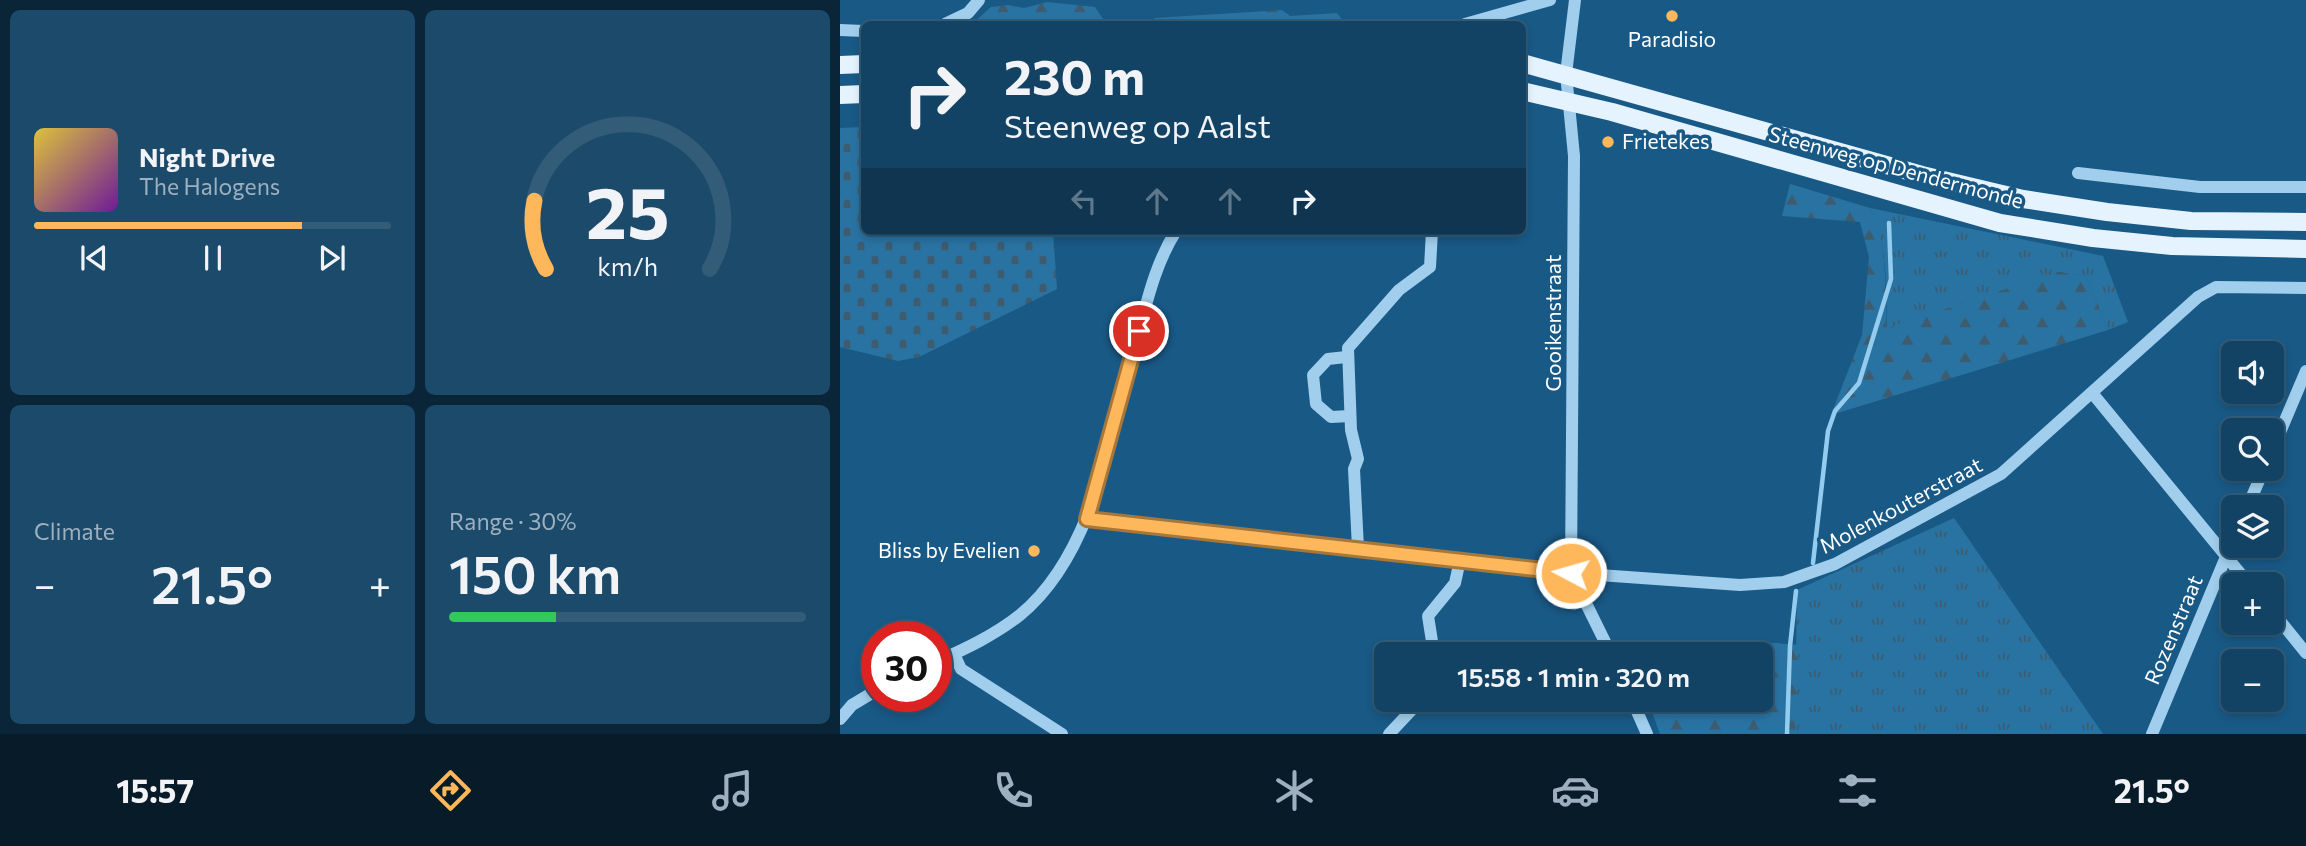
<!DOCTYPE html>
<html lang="en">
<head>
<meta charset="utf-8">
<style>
	body { margin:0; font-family:Commissioner,sans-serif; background:#1c4a6a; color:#f1f3f6; height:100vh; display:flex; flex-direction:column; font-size:26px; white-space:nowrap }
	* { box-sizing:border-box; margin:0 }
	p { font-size:23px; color:#9db0bf }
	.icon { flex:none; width:38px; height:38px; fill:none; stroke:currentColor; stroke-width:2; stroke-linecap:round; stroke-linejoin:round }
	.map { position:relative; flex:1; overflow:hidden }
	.side { display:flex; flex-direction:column; gap:10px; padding:10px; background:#0a2537; width:840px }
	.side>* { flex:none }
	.banner { position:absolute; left:21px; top:21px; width:665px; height:214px; border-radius:10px; box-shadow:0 4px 10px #0003,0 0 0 2px #325c78; background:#134364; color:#f1f3f6; overflow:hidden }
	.controls { position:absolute; left:1381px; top:341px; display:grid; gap:14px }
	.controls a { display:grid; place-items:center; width:63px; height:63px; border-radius:10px; background:#134364; box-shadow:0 4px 10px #0003,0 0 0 2px #325c78; font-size:35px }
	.speed { position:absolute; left:21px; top:621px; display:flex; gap:14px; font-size:35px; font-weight:700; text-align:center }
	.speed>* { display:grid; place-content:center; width:91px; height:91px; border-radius:50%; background:#134364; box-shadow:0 4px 10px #0003,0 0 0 2px #325c78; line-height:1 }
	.speed .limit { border:10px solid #d22; background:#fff; color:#111 }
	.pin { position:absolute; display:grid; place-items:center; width:60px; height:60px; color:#fff; margin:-30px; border:4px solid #fff; border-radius:50%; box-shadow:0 2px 7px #0007 }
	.me { position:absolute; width:77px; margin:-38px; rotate:276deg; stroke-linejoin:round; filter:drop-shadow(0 0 5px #0008) }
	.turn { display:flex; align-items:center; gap:24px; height:147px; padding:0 28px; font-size:32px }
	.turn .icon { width:91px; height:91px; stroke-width:2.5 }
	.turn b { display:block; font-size:49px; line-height:60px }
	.lanes { display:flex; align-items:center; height:66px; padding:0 28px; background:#0003; justify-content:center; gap:35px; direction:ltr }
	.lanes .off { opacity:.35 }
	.big { font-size:52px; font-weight:600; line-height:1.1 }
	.side .card { flex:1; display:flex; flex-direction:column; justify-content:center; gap:10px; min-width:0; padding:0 24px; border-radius:10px; background:#1c4a6a }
	.side .dial { align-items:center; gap:0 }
	.dial svg { height:182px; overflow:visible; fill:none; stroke:#325c78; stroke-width:7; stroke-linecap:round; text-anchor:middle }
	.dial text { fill:#f1f3f6; stroke:none }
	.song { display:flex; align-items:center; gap:21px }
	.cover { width:84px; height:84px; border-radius:10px; background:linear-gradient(135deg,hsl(50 70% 55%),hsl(280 70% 35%)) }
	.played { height:7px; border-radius:4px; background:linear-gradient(90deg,#ffb75b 75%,#325c78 75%) }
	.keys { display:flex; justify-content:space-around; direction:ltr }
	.heat { display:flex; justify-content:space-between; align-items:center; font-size:38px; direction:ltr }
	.charge { height:10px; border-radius:5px; background:linear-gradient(90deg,#34c759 30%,#325c78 0) }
	.side .tiles { flex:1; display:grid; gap:10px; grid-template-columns:repeat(2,1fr) }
	.trip { position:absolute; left:534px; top:642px; width:399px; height:70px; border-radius:10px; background:#134364; box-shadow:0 4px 10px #0003,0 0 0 2px #325c78; font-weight:600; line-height:70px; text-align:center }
	.menu { display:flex; height:112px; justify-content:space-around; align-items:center; background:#081b28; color:#9db0bf }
	.menu .icon { width:49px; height:49px }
	.menu .selected { color:#ffb75b }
	.menu b { font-size:32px; color:#f1f3f6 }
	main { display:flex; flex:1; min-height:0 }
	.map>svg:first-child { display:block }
	.grass { fill:url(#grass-tufts) }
	.forest { fill:url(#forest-firs) }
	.cemetery { fill:url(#cemetery-stones) }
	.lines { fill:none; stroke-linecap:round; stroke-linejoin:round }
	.stream { stroke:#93ccef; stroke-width:4.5 }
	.minor { stroke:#a0ceec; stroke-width:12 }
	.major { stroke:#e5f3ff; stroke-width:18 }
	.route-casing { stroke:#a6773b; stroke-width:18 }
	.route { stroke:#ffb75b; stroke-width:12 }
	.poi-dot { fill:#ffb75b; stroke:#195986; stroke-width:2.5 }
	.labels { text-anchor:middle; stroke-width:7; stroke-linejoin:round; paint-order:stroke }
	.poi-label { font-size:21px; fill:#fff; stroke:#195986 }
	.street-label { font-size:21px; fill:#fff; stroke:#195986 }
</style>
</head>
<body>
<main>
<section class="side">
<div class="tiles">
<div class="card">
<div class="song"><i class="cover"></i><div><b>Night Drive</b><p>The Halogens</p></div></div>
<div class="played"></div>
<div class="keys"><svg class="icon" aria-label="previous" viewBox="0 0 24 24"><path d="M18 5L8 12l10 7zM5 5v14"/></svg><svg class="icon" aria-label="pause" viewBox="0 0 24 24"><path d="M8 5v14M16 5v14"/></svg><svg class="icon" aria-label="next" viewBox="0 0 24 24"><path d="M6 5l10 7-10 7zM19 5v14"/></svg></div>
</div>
<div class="card dial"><svg viewBox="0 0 100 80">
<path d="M14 69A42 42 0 1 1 86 69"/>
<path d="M14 69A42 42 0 0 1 9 39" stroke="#ffb75b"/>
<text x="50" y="56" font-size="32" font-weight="700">25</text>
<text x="50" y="72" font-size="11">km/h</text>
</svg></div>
<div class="card"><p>Climate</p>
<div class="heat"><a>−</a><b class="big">21.5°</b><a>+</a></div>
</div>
<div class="card"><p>Range · 30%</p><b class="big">150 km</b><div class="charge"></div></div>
</div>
</section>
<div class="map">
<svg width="1466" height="734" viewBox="0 0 1466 734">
	<defs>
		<pattern id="grass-tufts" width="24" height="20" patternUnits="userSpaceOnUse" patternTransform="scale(1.75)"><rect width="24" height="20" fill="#2973a3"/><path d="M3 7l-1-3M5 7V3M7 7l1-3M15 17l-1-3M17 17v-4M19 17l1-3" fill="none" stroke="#3e5c6f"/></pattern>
		<pattern id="forest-firs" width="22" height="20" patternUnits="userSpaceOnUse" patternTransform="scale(1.75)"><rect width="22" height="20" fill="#2973a3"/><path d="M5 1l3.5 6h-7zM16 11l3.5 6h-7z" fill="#3e5c6f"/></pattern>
		<pattern id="cemetery-stones" width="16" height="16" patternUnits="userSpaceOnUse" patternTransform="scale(1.75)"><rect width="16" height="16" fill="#2973a3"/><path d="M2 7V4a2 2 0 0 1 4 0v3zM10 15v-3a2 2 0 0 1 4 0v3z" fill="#3e5c6f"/></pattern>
	</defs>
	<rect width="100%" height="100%" fill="#195986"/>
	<!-- grass -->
	<g class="grass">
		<path d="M 1030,208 L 1263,256 L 1288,322 L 1268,330 L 1246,276 L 1218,272 L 1047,329 C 1046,287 1048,246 1030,208 Z"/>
		<polygon points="1114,518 1263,734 955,734 957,590"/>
	</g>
	<!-- forest -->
	<g class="forest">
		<polygon points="207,2 255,7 263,19 314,21 314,18 442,10 450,16 497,13 504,22 132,24 151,7 168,5 184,8"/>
		<path d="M 950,184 L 1030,208 C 1049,246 1044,286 1047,328 L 1218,272 L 1246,276 L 1268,330 L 991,415 L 1022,335 L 1029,257 L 1020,222 L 942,216 Z"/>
		<polygon points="936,643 958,645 955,734 820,734 812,712 842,700 920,700 920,654 891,654 901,644"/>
	</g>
	<!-- cemetery -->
	<polygon class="cemetery" points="24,127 24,231 213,231 217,289 79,357 58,361 0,347 0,128"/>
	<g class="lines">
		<!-- stream -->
		<g class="stream">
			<polyline points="973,563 988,431 995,411 1019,383 1051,279 1049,223"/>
			<polyline points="947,734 950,646 956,591"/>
		</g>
		<!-- minor -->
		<g class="minor">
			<polyline points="735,0 726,74 734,156 731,573 771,654"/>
			<polyline points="105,24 128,13 139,0"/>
			<polyline points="625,24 710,0"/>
			<polyline points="0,30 24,31"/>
			<polyline points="1238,173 1360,187 1466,187"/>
			<polyline points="506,357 488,359 473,375 476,404 491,417 510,416"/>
			<polyline points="1253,394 1409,584"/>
			<polyline points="1432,451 1466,371"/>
			<polyline points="1407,508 1424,469"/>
			<polyline points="247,519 731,573 900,585 944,582 995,564 1161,474 1358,297 1376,287 1466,288"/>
			<polyline points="518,548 514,469 518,459 511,430 508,348 559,290 590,267 592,231"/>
			<polyline points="1432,611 1466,653"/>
			<polyline points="114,654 121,669 222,734"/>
			<polyline points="594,654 588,616 615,583 620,560"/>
			<path d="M 96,662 C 125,649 155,635 180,615 C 255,554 272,430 296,341 C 307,302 315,264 336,231"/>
			<polyline points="792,700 807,734"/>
			<polyline points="0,719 12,705 37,690"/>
			<polyline points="549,734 581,700"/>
			<polyline points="1312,734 1393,540"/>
		</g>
		<!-- major -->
		<g class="major">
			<polyline points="682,63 1082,175 1183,199 1267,212 1351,221 1466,222"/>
			<polyline points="0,65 24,64"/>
			<polyline points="682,91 772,112 1160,223 1253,238 1332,246 1466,249"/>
			<polyline points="0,95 24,94"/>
		</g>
	</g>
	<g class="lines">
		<defs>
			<polyline id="route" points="299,331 247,519 731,573"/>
		</defs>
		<!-- route casing -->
		<use href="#route" class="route-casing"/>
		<!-- route -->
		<use href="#route" class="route"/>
	</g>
	<!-- markers -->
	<g class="poi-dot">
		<circle cx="832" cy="16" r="7"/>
		<circle cx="768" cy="142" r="7"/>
		<circle cx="194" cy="551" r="7"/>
	</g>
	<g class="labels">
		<!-- poi labels -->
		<g class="poi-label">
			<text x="832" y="47">Paradisio</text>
			<text x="782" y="149" text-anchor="start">Frietekes</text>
			<text x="180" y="558" text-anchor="end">Bliss by Evelien</text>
		</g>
		<!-- street labels -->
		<g class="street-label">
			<text transform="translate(1056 168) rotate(15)" y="7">Steenweg op Dendermonde</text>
			<text transform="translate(714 323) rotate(-90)" y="7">Gooikenstraat</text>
			<text transform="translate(1061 506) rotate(-28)" y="7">Molenkouterstraat</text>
			<text transform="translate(1334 630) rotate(-67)" y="7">Rozenstraat</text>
		</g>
	</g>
</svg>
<div class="controls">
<a><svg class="icon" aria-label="sound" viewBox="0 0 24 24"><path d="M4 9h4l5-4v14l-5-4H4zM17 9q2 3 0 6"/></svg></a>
<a><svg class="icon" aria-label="search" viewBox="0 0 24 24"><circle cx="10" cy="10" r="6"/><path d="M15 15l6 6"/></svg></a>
<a><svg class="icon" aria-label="layers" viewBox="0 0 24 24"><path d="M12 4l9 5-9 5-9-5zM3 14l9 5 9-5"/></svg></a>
<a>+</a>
<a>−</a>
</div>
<div class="speed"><div class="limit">30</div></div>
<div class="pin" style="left:299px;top:331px;background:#d93025"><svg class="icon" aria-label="arrive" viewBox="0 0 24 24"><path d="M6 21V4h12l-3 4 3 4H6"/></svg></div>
<svg class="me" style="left:731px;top:573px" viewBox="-20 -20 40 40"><circle r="17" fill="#ffb75b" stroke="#fff" stroke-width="3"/><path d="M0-11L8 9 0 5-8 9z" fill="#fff"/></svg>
<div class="trip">15:58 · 1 min · 320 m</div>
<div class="banner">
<div class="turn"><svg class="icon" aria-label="right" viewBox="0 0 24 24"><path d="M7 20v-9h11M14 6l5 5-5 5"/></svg><div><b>230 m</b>Steenweg op Aalst</div></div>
<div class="lanes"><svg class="icon off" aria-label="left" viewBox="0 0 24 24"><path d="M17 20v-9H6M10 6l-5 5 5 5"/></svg><svg class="icon off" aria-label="ahead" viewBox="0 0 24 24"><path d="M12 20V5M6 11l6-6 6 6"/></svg><svg class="icon off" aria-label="ahead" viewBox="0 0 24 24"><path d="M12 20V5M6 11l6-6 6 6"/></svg><svg class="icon" aria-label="right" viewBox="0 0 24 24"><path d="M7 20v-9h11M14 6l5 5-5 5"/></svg></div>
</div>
</div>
</main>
<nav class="menu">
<b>15:57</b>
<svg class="icon selected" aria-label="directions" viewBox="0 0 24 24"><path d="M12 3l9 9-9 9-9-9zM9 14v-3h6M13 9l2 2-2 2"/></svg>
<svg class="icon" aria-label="music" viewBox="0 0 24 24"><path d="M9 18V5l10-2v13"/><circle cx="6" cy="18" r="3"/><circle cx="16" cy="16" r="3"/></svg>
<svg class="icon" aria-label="phone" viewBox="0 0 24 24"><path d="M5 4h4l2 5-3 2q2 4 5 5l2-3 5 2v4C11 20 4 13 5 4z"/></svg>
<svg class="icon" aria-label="climate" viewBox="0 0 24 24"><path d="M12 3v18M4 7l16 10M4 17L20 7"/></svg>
<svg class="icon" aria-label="car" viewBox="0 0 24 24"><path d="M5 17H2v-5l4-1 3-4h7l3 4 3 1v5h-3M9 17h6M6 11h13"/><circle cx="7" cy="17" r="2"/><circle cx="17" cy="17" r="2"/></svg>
<svg class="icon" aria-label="filters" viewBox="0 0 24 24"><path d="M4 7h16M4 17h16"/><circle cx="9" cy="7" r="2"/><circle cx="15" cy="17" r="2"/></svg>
<b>21.5°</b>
</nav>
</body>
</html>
